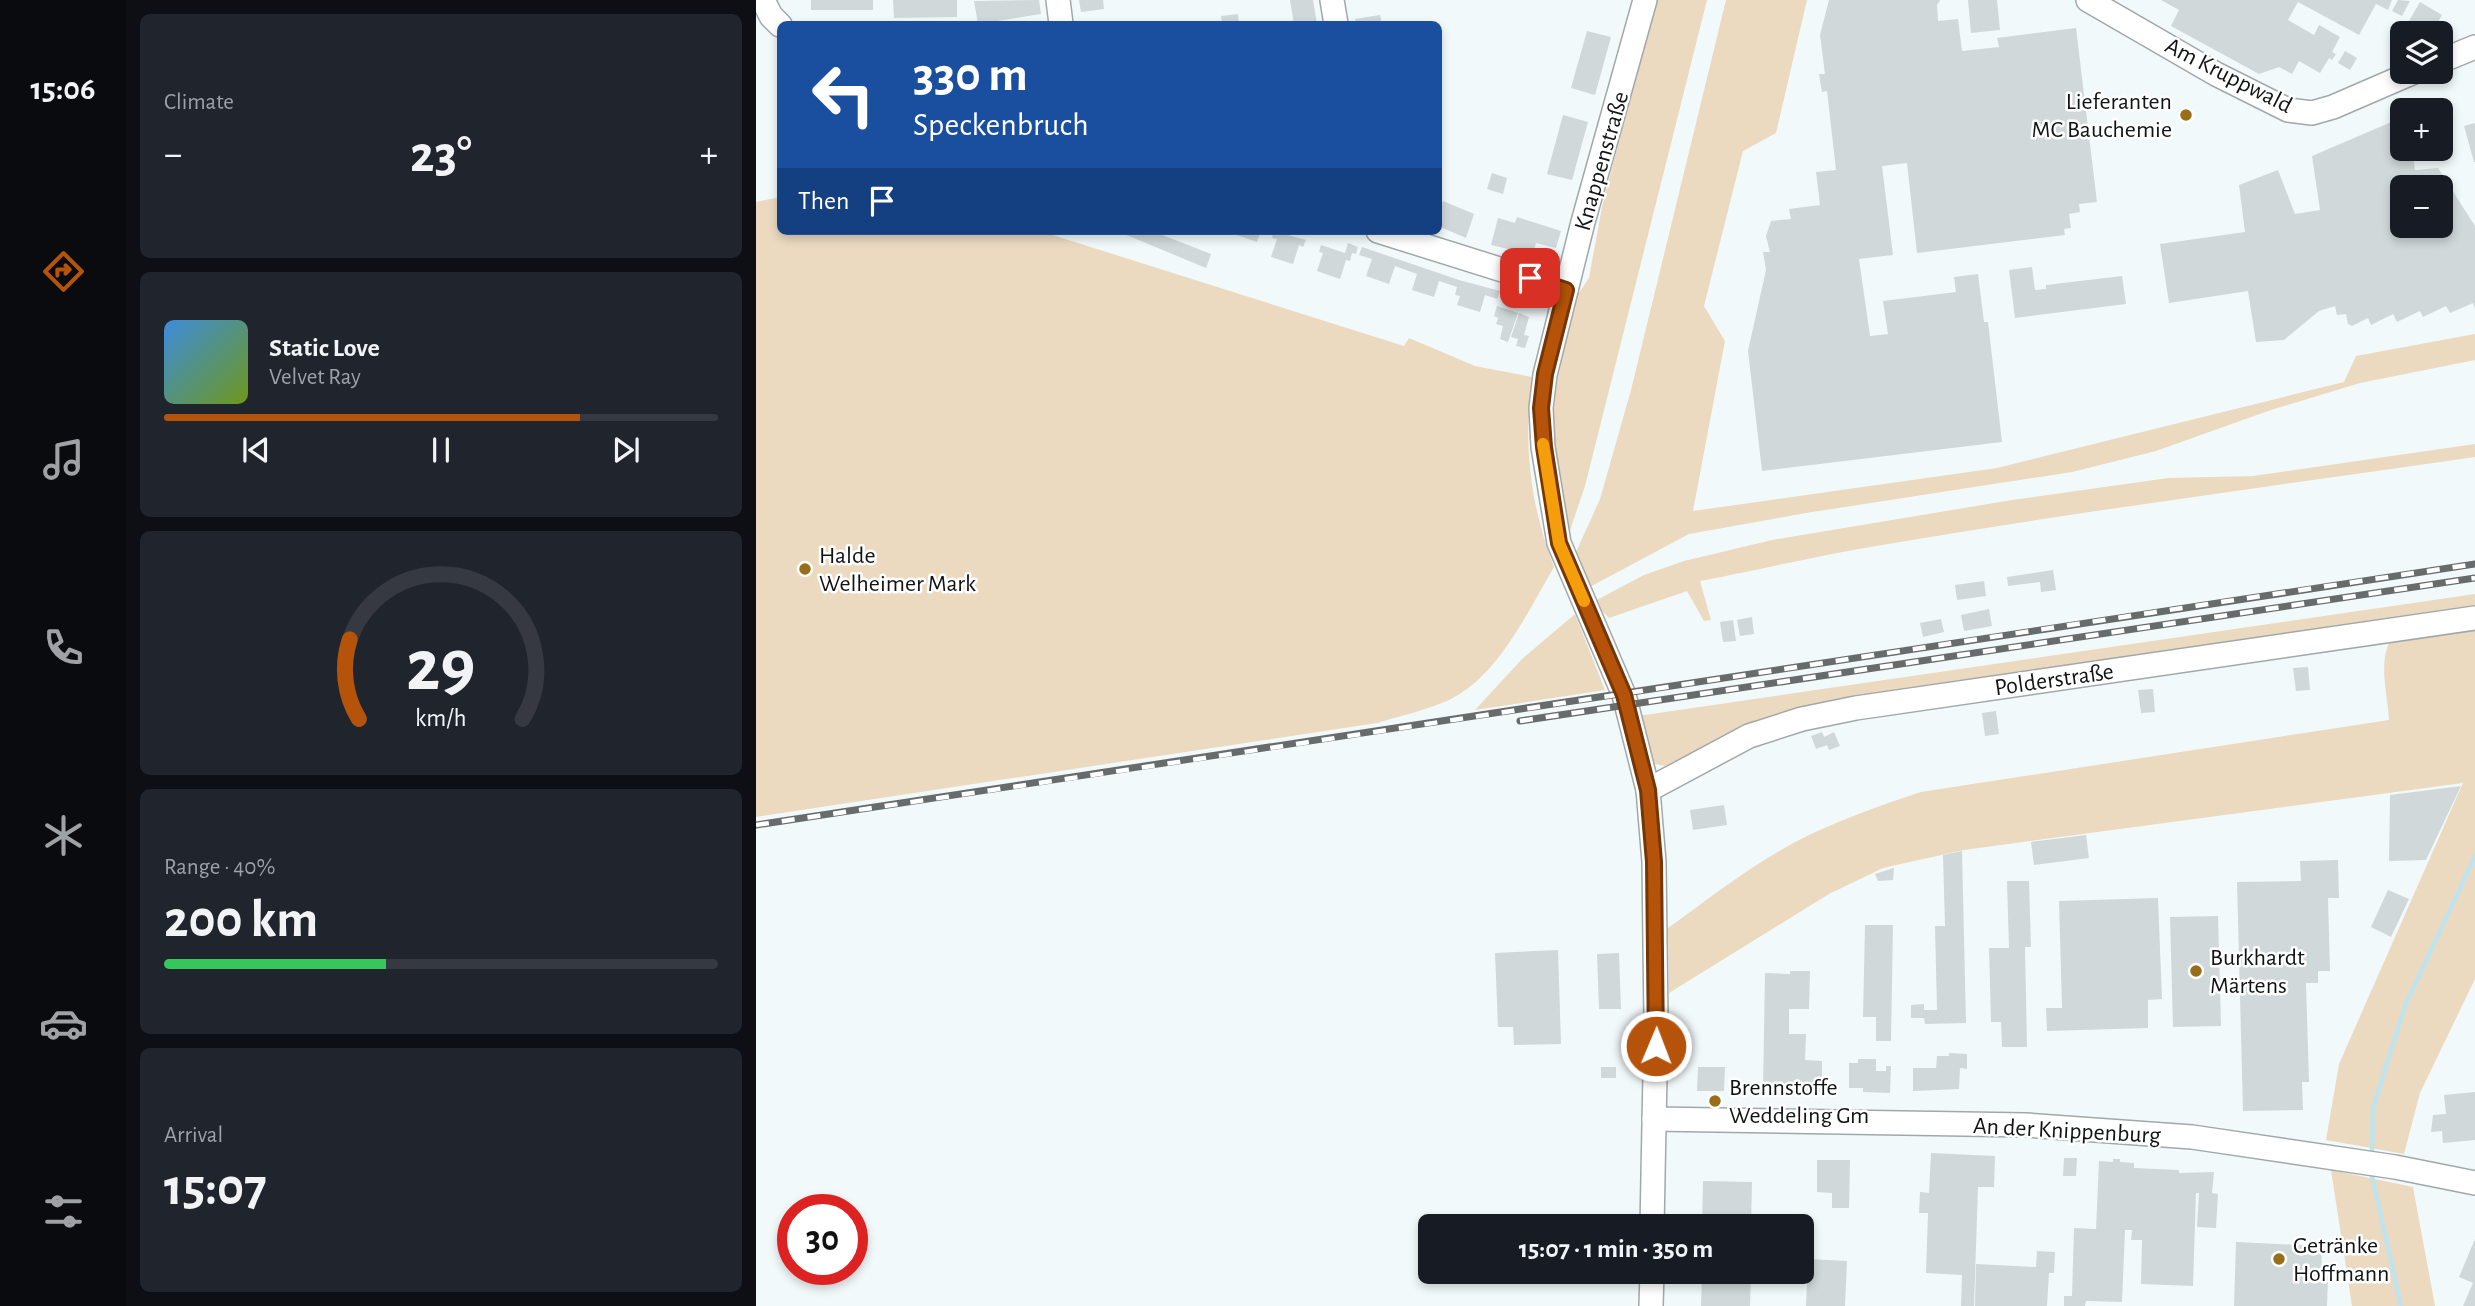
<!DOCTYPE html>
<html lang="en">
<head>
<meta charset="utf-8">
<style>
	body { margin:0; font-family:"Alegreya Sans",sans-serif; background:#20242c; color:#f1f3f6; height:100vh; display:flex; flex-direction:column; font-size:26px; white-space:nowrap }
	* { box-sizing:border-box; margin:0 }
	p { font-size:23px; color:#9ea1a6 }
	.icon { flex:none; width:38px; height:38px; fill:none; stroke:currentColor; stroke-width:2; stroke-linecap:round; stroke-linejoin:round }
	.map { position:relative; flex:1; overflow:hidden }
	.panel { display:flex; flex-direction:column; gap:14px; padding:14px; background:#0d0f14; width:630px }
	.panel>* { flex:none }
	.top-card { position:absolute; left:21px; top:21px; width:665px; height:214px; border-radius:10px; box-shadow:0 4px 10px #0003; background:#1a4fa0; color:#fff; overflow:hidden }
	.tools { position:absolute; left:1634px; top:21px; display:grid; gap:14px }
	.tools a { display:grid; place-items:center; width:63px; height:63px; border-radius:10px; background:#171b24; box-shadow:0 4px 10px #0003; font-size:35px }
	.speed { position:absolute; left:21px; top:1194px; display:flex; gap:14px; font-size:35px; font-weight:700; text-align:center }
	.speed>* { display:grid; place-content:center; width:91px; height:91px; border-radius:50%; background:#171b24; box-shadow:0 4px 10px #0003; line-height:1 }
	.speed .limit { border:10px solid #d22; background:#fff; color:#111 }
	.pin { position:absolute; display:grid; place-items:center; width:60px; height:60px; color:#fff; margin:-30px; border-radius:14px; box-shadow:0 4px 10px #0006 }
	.me { position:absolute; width:77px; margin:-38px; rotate:1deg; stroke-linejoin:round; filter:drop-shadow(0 0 5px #0008) }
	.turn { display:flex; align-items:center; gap:24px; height:147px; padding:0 21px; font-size:32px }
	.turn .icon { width:91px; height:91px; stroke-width:2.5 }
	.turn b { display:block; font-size:49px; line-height:60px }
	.then { display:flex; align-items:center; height:66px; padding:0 21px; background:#0003; gap:14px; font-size:26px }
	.big { font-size:52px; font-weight:700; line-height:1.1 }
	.panel .tile { flex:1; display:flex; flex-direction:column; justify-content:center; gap:10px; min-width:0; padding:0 24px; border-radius:10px; background:#20242c }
	.panel .dial { align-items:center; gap:0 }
	.dial svg { height:182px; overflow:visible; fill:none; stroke:#363941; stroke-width:7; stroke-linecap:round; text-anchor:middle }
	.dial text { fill:#f1f3f6; stroke:none }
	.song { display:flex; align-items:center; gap:21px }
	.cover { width:84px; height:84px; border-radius:10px; background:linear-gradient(135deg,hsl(210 70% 55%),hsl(80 70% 35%)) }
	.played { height:7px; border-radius:4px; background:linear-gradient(90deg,#b45309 75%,#363941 75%) }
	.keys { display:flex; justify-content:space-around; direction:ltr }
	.heat { display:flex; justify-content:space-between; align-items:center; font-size:38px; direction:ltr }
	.charge { height:10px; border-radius:5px; background:linear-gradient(90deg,#34c759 40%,#363941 0) }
	.trip { position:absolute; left:662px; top:1214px; width:396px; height:70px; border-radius:10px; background:#171b24; box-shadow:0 4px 10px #0003; font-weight:700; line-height:70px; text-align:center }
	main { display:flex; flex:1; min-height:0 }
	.tabs { display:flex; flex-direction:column; width:126px; justify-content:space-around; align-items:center; background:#090b0e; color:#9ea1a6 }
	.tabs .icon { width:49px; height:49px }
	.tabs .current { color:#b45309 }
	.tabs b { font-size:32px; color:#f1f3f6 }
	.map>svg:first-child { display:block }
	.green { fill:#ebdac0 }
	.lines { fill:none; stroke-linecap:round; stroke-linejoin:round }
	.stream { stroke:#bfe4ee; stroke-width:4.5 }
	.building { fill:#d1d8da; fill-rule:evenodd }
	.minor-casing { stroke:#a2a8aa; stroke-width:26 }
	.minor { stroke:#fff; stroke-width:23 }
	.rail-casing { stroke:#676b6c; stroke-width:7 }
	.rail { stroke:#fff; stroke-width:4.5; stroke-dasharray:13; stroke-linecap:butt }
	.route-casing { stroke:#753606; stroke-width:18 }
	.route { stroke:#b45309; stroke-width:12 }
	.slow { stroke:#f59e0b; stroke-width:12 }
	.poi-dot { fill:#986e1b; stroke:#fff; stroke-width:2.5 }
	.labels { text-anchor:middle; stroke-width:5; stroke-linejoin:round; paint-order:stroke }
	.street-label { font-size:24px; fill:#111314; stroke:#fff }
	.poi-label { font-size:24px; fill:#111314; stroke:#fff; text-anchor:start }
</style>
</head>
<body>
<main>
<nav class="tabs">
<b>15:06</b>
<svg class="icon current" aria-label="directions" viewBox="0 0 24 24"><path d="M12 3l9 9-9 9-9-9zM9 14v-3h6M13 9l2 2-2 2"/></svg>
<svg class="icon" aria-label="music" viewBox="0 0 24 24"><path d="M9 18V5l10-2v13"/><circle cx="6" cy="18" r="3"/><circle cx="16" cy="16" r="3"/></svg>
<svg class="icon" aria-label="phone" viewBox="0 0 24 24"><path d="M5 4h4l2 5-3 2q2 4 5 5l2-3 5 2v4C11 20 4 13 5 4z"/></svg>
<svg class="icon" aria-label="climate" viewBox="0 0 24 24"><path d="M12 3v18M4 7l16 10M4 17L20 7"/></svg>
<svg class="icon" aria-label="car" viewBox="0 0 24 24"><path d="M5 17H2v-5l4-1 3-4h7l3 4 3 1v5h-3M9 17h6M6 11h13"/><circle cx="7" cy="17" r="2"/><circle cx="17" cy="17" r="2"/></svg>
<svg class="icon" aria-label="filters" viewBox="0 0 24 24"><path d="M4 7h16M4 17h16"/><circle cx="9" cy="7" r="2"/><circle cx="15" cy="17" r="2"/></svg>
</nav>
<section class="panel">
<div class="tile"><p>Climate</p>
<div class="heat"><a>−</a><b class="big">23°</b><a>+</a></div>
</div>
<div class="tile">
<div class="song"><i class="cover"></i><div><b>Static Love</b><p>Velvet Ray</p></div></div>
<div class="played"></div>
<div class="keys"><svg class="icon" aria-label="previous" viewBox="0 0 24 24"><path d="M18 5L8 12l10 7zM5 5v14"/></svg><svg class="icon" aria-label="pause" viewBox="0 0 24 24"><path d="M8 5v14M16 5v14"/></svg><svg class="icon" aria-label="next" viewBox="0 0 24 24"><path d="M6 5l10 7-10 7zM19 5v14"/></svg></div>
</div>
<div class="tile dial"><svg viewBox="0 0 100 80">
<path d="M14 69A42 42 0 1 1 86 69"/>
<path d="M14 69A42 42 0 0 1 10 34" stroke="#b45309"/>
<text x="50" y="56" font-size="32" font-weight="700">29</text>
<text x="50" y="72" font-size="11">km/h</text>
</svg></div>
<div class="tile"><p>Range · 40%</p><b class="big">200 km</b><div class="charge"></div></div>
<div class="tile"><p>Arrival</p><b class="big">15:07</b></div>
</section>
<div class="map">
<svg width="1719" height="1306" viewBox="0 0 1719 1306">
	<rect width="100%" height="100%" fill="#f2f9fb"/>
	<!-- green -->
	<g class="green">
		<polygon points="899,0 951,0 829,486 810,542 798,466 797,417 801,383 819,299 833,278 846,207"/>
		<polygon points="970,0 1051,0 1020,133 987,151 948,306 969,341 937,511 1241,468 1588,382 1600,356 1719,334 1719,360 1604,383 1515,410 1400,451 1316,472 1050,513 933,534 830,589 816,561 844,499 875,390"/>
		<path d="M 24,197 L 24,231 L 284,231 L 648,346 L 653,338 L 719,366 L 776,377 C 767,442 774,505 798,567 L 794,574 C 769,617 740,678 693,700 C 671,710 644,716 621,723 L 0,817 L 0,202 Z"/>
		<path d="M 1719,444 L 1719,457 C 1523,485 1327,511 1132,544 C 1069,554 1007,569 944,581 L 955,620 L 948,621 L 931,591 L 853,618 L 837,602 L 888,575 L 928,561 L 1016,540 L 1256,500 L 1412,478 L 1497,476 Z"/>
		<polygon points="1719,594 1719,609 981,730 909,766 899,764 892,758 882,716"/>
		<polygon points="819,614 849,690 719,710 766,659"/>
		<path d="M 1719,629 L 1719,979 L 1664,1093 L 1648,1154 L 1570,1140 L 1583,1064 L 1707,783 L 1208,850 L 1127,868 L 1073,894 L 913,993 L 912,928 C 954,898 997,864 1043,840 C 1083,820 1123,806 1165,792 L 1633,720 C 1632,696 1622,664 1634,641 Z"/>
		<polygon points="1575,1170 1657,1187 1679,1306 1596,1306"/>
	</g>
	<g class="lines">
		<!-- stream -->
		<g class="stream">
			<polyline points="1616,1150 1617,1108 1649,1006 1719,856"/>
			<polyline points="1616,1176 1645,1306"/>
		</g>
	</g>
	<!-- building -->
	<g class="building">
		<rect x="55" y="0" width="62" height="10"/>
		<polygon points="137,0 201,0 201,17 138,18"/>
		<polygon points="283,0 285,14 222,24 218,1"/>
		<polygon points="323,0 347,0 348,9 325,12"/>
		<polygon points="534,0 557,0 561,24 538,24"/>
		<polygon points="1073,0 1184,0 1181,5 1182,21 1202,19 1206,51 1243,47 1241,38 1320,28 1341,202 1323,204 1324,212 1313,214 1315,228 1308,229 1309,235 1161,253 1151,163 1126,166 1137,255 1103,259 1114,336 1132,334 1127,301 1200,292 1198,277 1222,274 1228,322 1232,322 1246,442 1006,471 992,351 1010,270 1007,252 1014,252 1010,236 1015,221 1035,219 1033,209 1064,205 1060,172 1080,170 1071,91 1066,92 1063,74 1069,74 1064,35"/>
		<polygon points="1212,0 1241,0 1244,30 1215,33"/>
		<polygon points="1405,0 1636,0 1632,10 1620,4 1603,35 1542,2 1532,20 1558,35 1563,25 1584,37 1576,52 1580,54 1576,60 1573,58 1564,73 1543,61 1536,74 1523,67 1503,74 1415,26 1423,10"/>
		<polygon points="1642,0 1654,1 1646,16 1636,11"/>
		<polygon points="1664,2 1686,15 1676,33 1657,33 1649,28"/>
		<polygon points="482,14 483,23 466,24 465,16"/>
		<polygon points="624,15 626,24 600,24 599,19"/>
		<polygon points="831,31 855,37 839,95 815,88"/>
		<polygon points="1589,51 1601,58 1594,70 1582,63"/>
		<polygon points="807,115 832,122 816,180 791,174"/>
		<path d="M 1647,117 L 1647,149 L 1656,149 L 1659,170 L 1682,168 L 1719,226 L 1719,308 L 1717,303 L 1694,313 L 1690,306 L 1667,317 L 1664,311 L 1641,322 L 1637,314 L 1615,325 L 1612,318 L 1596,326 L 1592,324 L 1590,314 L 1581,315 L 1579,306 L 1563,311 L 1528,340 L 1500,342 L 1492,291 L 1413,303 L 1404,244 L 1489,232 L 1483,185 L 1522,170 L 1539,214 L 1564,210 L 1556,156 ZM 1647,187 L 1685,187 L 1685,226 L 1647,226 Z"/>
		<polygon points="1719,123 1719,162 1718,162 1708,126"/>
		<polygon points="736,173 751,178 747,194 731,189"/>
		<polygon points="687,201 718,214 710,238 682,226 682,212"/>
		<polygon points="761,217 805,231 800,248 780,243 774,265 749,258 752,249 735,245 742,218 759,223"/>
		<polygon points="361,231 396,231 455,254 450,268"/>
		<polygon points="469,231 505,231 501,242"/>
		<polygon points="518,231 526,231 525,233 550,240 547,247 543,245 537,264 515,257 521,239 516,238"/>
		<polygon points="592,243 602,247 600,254 596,253 594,261 590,260 584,279 561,271 567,253 563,252 565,245 589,253"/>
		<polygon points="606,247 703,280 744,291 741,299 729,295 724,312 701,305 704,296 699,295 701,287 683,281 678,297 656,290 661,274 639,266 633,284 610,276 616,259 603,255"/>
		<polygon points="1276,267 1279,290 1290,289 1290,285 1366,276 1370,304 1259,318 1253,270"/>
		<polygon points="741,306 762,313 752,342 744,339 747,326 740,324 742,318 738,316"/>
		<polygon points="763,313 773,317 768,335 773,336 769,348 760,346 762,339 755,337"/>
		<polygon points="1297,570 1300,590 1285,592 1284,582 1252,586 1251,577"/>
		<polygon points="1228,581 1230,596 1201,600 1199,585"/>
		<polygon points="1233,609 1236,626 1208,631 1205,615"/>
		<polygon points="996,617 998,634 984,636 981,620"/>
		<polygon points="1185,619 1188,632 1167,637 1164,623"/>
		<polygon points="977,620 980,641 967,642 964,622"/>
		<polygon points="1552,667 1554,690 1540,691 1537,668"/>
		<polygon points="1397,689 1399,712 1385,713 1382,690"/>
		<polygon points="1240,711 1243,734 1229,736 1226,713"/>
		<polygon points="1066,732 1068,737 1078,732 1084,746 1073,750 1071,745 1060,749 1055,736"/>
		<polygon points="1705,786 1670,860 1633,861 1634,795"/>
		<polygon points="968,805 971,825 937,830 934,810"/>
		<polygon points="1330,835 1333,858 1278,865 1275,842"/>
		<polygon points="1206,851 1210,1023 1169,1024 1168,1018 1155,1018 1155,1005 1168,1004 1168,1010 1181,1010 1179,926 1189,926 1187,855"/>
		<polygon points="1582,860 1583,898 1572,898 1574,971 1562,971 1562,983 1550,983 1553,1082 1546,1082 1547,1110 1487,1111 1481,882 1545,881 1544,861"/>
		<polygon points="1138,868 1137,880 1122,881 1119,874"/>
		<polygon points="1251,881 1273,881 1275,947 1269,947 1271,1047 1246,1047 1245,1022 1235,1022 1233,948 1253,948"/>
		<polygon points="1632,890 1653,899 1635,937 1615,927"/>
		<polygon points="1402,898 1406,999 1392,1000 1392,1028 1291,1031 1290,1008 1306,1008 1303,901"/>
		<polygon points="1462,916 1465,1026 1417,1027 1414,917"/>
		<polygon points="1109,925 1137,925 1135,1041 1120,1041 1120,1017 1107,1017"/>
		<polygon points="802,950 805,1044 758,1045 757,1027 742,1027 739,953"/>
		<polygon points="863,953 865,1009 843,1009 841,954"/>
		<polygon points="1034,971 1054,971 1053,1009 1033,1009 1033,1034 1050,1034 1049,1060 1066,1061 1066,1092 1007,1091 1009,973 1034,974"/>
		<polygon points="1193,1053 1211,1054 1211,1069 1204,1068 1203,1089 1157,1091 1157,1068 1180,1068 1181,1056 1193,1056"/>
		<polygon points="1102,1059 1120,1059 1120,1071 1130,1071 1130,1066 1135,1066 1134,1093 1107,1092 1107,1088 1093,1088 1093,1063 1102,1063"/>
		<rect x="845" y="1067" width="15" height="11"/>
		<polygon points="942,1067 969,1067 968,1091 941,1091"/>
		<polygon points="1719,1092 1719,1140 1687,1143 1686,1131 1675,1132 1677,1115 1690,1114 1688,1095"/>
		<polygon points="1175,1153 1239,1156 1238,1187 1222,1187 1218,1306 1205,1306 1206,1275 1170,1273 1172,1213 1163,1213 1164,1192 1173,1193"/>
		<polygon points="1308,1158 1321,1158 1320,1176 1307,1176"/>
		<polygon points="1357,1159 1364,1159 1364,1162 1378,1163 1378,1168 1423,1170 1423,1173 1458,1172 1456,1193 1462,1194 1460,1228 1441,1227 1443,1193 1440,1193 1437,1286 1385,1284 1386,1240 1375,1240 1376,1230 1369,1230 1366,1302 1330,1301 1329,1306 1308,1306 1308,1296 1316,1296 1318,1228 1340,1229 1343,1161 1357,1162"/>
		<polygon points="1061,1160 1094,1160 1093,1208 1076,1208 1076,1193 1061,1192"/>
		<polygon points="947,1181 996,1182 995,1227 946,1227"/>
		<polygon points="1719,1239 1719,1306 1707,1306 1717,1283 1703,1277"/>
		<polygon points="1480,1242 1566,1246 1565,1277 1572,1277 1571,1306 1478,1306"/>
		<polygon points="1281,1251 1299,1252 1298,1273 1293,1273 1291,1306 1219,1306 1220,1264 1280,1267"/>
		<polygon points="1052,1259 1091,1261 1089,1306 1050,1306"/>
		<polygon points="946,1272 995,1272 994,1306 945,1306"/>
	</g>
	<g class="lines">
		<defs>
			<g id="minor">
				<polyline points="7,0 15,16 24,25"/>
				<polyline points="302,0 305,24"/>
				<polyline points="576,0 580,24"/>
				<polyline points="889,0 827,222 789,375 785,408 787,447 803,543 868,695 892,790 898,862 900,1022 896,1227"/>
				<polyline points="1332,0 1460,74 1532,110 1556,113 1577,107 1658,72"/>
				<polyline points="1685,61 1719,47"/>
				<polyline points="622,231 810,290"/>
				<polyline points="892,790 993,736 1046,719 1100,708 1719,618"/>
				<polyline points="898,1119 1270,1125 1436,1137 1639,1167 1719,1183"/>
				<polyline points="895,1306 896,1272"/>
			</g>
		</defs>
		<!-- minor casing -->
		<use href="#minor" class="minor-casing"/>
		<!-- minor -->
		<use href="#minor" class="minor"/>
		<defs>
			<g id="rail">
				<polyline points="764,721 1719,578"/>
				<path d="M 0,825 C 574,741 1146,649 1719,564"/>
			</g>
		</defs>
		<!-- rail casing -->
		<use href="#rail" class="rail-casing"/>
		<!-- rail -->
		<use href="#rail" class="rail"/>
	</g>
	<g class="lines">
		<defs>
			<polyline id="route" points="774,278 810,290 789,374 785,408 788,447 803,543 868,695 892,790 898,862 900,1046"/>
		</defs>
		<!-- route casing -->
		<use href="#route" class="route-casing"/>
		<!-- route -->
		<use href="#route" class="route"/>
		<!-- slow -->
		<polyline class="slow" points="787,444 803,543 828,601"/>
	</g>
	<!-- markers -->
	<g class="poi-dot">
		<circle cx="1430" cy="115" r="7"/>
		<circle cx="49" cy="569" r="7"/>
		<circle cx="1440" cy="971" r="7"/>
		<circle cx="959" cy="1101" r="7"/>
		<circle cx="1523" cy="1259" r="7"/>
	</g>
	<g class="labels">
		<!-- street labels -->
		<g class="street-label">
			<text transform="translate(1473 75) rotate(27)" y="8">Am Kruppwald</text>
			<text transform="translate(845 161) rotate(-74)" y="8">Knappenstraße</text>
			<text transform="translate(1298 679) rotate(-8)" y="8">Polderstraße</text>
			<text transform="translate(1311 1130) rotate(3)" y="8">An der Knippenburg</text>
		</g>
		<!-- poi labels -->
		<g class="poi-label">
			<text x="1416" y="109" text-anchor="end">Lieferanten<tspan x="1416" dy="28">MC Bauchemie</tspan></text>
			<text x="63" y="563">Halde<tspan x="63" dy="28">Welheimer Mark</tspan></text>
			<text x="1454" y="965">Burkhardt<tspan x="1454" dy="28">Märtens</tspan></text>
			<text x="973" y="1095">Brennstoffe<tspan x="973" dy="28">Weddeling Gm</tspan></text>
			<text x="1537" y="1253">Getränke<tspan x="1537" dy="28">Hoffmann</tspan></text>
		</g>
	</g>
</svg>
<div class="tools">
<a><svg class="icon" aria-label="layers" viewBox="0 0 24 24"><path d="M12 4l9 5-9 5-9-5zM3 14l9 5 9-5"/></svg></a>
<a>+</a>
<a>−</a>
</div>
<div class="speed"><div class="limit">30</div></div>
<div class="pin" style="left:774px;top:278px;background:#d93025"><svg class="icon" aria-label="arrive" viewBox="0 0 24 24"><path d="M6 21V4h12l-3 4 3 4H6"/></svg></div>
<svg class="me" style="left:900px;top:1046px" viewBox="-20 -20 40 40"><circle r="17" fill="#b45309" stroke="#fff" stroke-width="3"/><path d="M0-11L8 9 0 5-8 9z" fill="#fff"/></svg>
<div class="trip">15:07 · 1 min · 350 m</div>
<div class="top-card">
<div class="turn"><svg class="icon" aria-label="left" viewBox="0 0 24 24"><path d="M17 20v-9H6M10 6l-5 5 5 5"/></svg><div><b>330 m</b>Speckenbruch</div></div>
<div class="then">Then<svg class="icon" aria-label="arrive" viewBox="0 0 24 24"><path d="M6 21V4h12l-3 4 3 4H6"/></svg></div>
</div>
</div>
</main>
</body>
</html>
